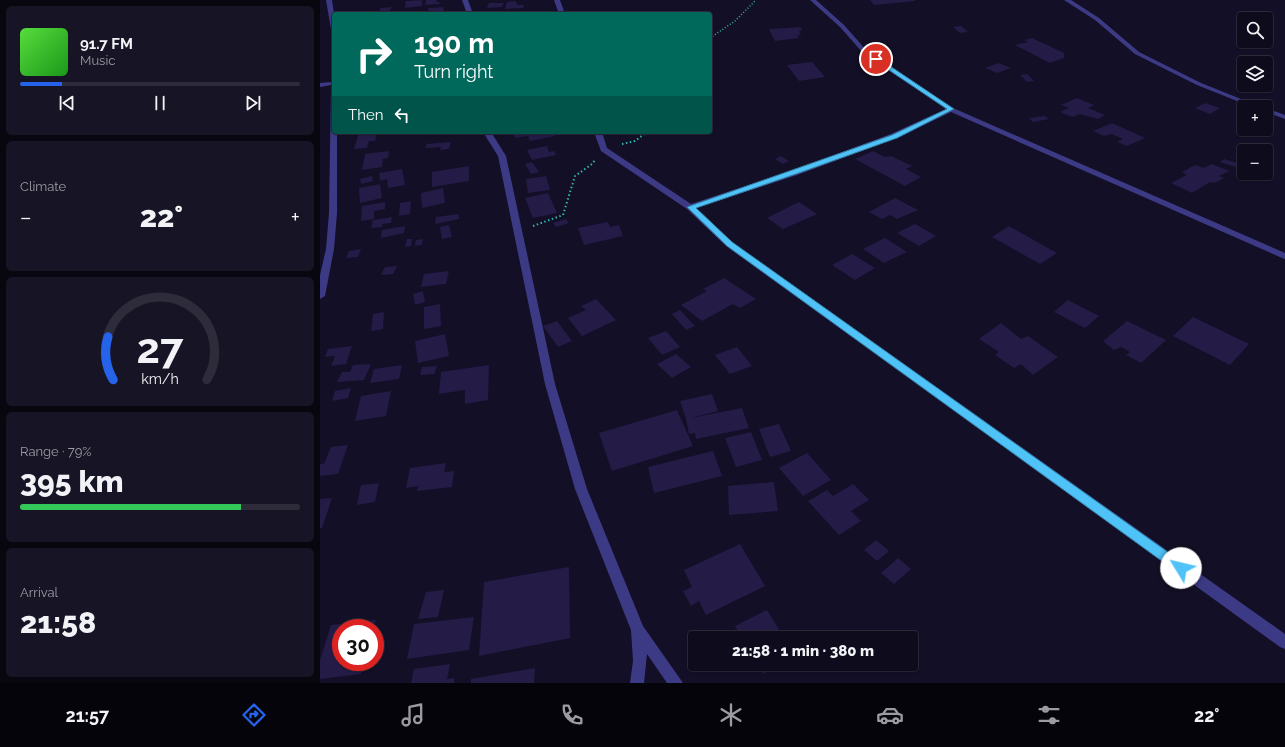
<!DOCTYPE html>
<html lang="en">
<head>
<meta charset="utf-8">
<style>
	body { margin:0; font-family:Raleway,sans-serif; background:#171425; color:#f1f3f6; height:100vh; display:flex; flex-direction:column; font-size:15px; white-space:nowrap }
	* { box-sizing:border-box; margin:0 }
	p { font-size:13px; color:#9b9ba3 }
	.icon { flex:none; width:22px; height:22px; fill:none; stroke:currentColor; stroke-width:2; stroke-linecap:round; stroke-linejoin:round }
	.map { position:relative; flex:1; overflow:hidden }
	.sheet { display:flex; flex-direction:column; gap:6px; padding:6px; background:#08060f; width:320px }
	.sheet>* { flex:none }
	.hud { position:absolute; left:12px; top:12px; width:380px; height:122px; border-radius:4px; box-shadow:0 1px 3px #0004,0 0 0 1px #2e2b3b; background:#00695c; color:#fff; overflow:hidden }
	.controls { position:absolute; left:917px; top:12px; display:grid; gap:8px }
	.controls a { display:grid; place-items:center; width:36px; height:36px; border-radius:4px; background:#0e0b1c; box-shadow:0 1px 3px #0004,0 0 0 1px #2e2b3b; font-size:20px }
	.speed { position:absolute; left:12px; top:619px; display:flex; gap:8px; font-size:20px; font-weight:700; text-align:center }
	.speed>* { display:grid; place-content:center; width:52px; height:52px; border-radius:50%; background:#0e0b1c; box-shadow:0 1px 3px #0004,0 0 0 1px #2e2b3b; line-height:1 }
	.speed .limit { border:6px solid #d22; background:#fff; color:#111 }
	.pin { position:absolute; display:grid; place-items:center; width:34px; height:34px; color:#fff; margin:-17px; border:2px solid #fff; border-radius:50%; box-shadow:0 1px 4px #0007 }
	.me { position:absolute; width:44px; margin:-22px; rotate:306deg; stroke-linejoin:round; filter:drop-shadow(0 0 3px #0008) }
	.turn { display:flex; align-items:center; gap:14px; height:84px; padding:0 16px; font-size:18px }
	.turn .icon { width:52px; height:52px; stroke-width:2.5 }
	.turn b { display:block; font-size:28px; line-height:34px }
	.then { display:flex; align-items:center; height:38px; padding:0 16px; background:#0003; gap:8px; font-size:15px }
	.big { font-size:30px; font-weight:800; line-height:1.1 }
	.sheet .card { flex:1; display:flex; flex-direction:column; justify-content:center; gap:6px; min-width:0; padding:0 14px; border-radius:6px; background:#171425 }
	.sheet .dial { align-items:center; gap:0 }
	.dial svg { height:104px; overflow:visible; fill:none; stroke:#2e2b3b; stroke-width:7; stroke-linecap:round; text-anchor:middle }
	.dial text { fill:#f1f3f6; stroke:none }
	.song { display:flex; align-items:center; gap:12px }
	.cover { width:48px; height:48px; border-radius:6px; background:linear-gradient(135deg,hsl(110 70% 55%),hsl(120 70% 35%)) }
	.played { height:4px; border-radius:2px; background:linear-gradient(90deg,#2563eb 15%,#2e2b3b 15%) }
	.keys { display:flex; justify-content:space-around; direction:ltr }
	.heat { display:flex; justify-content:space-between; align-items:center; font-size:22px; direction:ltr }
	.charge { height:6px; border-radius:3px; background:linear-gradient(90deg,#34c759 79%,#2e2b3b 0) }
	.trip { position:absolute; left:368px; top:631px; width:230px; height:40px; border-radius:4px; background:#0e0b1c; box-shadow:0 1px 3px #0004,0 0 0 1px #2e2b3b; font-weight:800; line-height:40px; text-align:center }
	.dock { display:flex; height:64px; justify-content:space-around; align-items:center; background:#06040b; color:#9b9ba3 }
	.dock .icon { width:28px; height:28px }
	.dock .active { color:#2563eb }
	.dock b { font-size:18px; color:#f1f3f6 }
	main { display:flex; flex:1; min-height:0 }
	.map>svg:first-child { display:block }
	.building { fill:#241b47 }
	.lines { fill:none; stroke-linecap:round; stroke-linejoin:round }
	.path-far1 { stroke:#2fb8b0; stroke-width:1.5; stroke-dasharray:1 2; stroke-linecap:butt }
	.path { stroke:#2fb8b0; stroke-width:2; stroke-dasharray:1.5 2.5; stroke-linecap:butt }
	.street { fill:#3d3a85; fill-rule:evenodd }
	.route { fill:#4fc3f7; stroke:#337fa1 }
</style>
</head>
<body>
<main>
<section class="sheet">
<div class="card">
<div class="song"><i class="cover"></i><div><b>91.7 FM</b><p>Music</p></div></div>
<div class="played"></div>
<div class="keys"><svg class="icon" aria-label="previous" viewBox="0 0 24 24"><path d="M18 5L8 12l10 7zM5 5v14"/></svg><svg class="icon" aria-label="pause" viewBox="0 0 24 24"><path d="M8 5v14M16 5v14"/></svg><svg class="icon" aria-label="next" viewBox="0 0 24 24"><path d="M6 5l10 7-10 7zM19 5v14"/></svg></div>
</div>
<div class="card"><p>Climate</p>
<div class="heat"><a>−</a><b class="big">22°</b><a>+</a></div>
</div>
<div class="card dial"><svg viewBox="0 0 100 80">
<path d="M14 69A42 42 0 1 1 86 69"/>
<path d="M14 69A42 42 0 0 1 10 36" stroke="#2563eb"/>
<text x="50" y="56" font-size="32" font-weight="700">27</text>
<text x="50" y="72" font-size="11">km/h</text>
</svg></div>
<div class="card"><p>Range · 79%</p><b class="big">395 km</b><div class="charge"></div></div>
<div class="card"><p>Arrival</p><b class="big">21:58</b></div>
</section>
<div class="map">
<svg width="965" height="683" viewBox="0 0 965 683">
	<rect width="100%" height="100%" fill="#130f26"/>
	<!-- building -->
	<g class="building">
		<polygon points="102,0 102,6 85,8 86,1"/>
		<polygon points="106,0 117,0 116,2 120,2 119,4 105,5"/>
		<polygon points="550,0 595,0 595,1 554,5"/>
		<polygon points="196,1 196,3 198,3 197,5 204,5 203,8 185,9 187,2"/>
		<polygon points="169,3 184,3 182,7 167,8"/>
		<polygon points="72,7 68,13 57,14 61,8"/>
		<polygon points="123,7 124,14 109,14 108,8"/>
		<polygon points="641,26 648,32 640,33 633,27"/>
		<polygon points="480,27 482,30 479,31 481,35 477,35 479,38 455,41 449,29"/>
		<polygon points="712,38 744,53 744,58 730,63 695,45 708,42 704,40"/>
		<polygon points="492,62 505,77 479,81 467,65"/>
		<polygon points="679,63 691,68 677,73 665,68"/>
		<polygon points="707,74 714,81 707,82 700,75"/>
		<polygon points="757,98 774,105 768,108 785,115 778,119 760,114 752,117 740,112 749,108 741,105"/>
		<polygon points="885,103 900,108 890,114 875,108"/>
		<polygon points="725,116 729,119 713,122 709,118"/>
		<polygon points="792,123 825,138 807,146 797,142 803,139 791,134 784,136 773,131"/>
		<polygon points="39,132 57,132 55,141 49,141 47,148 34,149"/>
		<polygon points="193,132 236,132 237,133 234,133 235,136 210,141 208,136 195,138"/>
		<polygon points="131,142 129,149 120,150 121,147 105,148 107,144"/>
		<polygon points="227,146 229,152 234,151 236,155 212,160 207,150"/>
		<polygon points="69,151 68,158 63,159 62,167 42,170 45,154"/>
		<polygon points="553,151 565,157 571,156 592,166 586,169 601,177 585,186 535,159"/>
		<polygon points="461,156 469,161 463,164 455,159"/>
		<polygon points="904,159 920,164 916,167 900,162"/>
		<polygon points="212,162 219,172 211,174 205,164"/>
		<polygon points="892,164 909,171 899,176 904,178 895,183 890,182 872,193 851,183 867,175 862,172 875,165 884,168"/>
		<polygon points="149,166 149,181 112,187 112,172"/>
		<polygon points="82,169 85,185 68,188 67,179 60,181 59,173"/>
		<polygon points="52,176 53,181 41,184 40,179"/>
		<polygon points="226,176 230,190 208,193 206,179"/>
		<polygon points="60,184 62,198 40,203 39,188"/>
		<polygon points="123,188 125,203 102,208 101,193"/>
		<polygon points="228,193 237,213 213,218 205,198"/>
		<polygon points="575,198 598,210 577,219 570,215 562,219 549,212"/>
		<polygon points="91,201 90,214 79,216 80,203"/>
		<polygon points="65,202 65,209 54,211 54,219 41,221 42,206"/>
		<polygon points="479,202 497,214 463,229 447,218"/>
		<polygon points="139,214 139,219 115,224 116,217"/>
		<polygon points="72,217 71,223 62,224 62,227 51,228 53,220"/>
		<polygon points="246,219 249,223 236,227 233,223"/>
		<polygon points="288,222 290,227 299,225 303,236 264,245 258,228"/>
		<polygon points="595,224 616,236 599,246 577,233"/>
		<polygon points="129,225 132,237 122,239 120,227"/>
		<polygon points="85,226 84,233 61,238 62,230"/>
		<polygon points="689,226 737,253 720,264 672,237"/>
		<polygon points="565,238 587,252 564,263 543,249"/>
		<polygon points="87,239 92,239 91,246 85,247"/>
		<polygon points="103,239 102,245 95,246 96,240"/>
		<polygon points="41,249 38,257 26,258 29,251"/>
		<polygon points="532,254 555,268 535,280 512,265"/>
		<polygon points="77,266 73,274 61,275 65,267"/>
		<polygon points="129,271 126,284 101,287 104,274"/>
		<polygon points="404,278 436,299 420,308 413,304 382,321 361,305 387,291 383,289"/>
		<polygon points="103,291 105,302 95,305 93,294"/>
		<polygon points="276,299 296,320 262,336 248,318 266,310 261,306"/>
		<polygon points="748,300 779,316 765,328 734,312"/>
		<polygon points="120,304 121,326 104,329 104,307"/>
		<polygon points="360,310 375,326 366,330 352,314"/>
		<polygon points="64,312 63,329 51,331 53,314"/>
		<polygon points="873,317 929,344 910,365 853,336"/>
		<polygon points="237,321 252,341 238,347 223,326"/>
		<polygon points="807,321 846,340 821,363 806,355 810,352 801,347 794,350 783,341"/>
		<polygon points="681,323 701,339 708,336 738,357 713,375 701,364 694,368 675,355 679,352 659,339"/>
		<polygon points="346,331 360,347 342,355 328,338"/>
		<polygon points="125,334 129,356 98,363 95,341"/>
		<polygon points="32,346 26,364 11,366 15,356 5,357 8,349"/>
		<polygon points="417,347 432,366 410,374 395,355"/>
		<polygon points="356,354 371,367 352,378 337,364"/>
		<polygon points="51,364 44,380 17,382 22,372 30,372 33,365"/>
		<polygon points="82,365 79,379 50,383 54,369"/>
		<polygon points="169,365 168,400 145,404 145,390 119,394 121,372"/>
		<polygon points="117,366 114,374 100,375 102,367"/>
		<polygon points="31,388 28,398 12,401 15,391"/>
		<polygon points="71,391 66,416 35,421 41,396"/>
		<polygon points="392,394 398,411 371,418 422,408 429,428 376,439 375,433 369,434 366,419 360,401"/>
		<polygon points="357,410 373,446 292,471 279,433"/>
		<polygon points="459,424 471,451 450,457 439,429"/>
		<polygon points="431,432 442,460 416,467 405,438"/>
		<polygon points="28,445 18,474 0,476 0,464 4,464 11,447"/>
		<polygon points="393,451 402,476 334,493 328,467"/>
		<polygon points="487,453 511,480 483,496 459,468"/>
		<polygon points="126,463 124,472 134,471 132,487 97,491 98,486 86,488 90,468"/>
		<polygon points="454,482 458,511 409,515 408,486"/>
		<polygon points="59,483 55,502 37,505 41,485"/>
		<polygon points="533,484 549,500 531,511 541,521 519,535 488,501 507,490 513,496"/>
		<polygon points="12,498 2,528 0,528 0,499"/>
		<polygon points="556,540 569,551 557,561 544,550"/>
		<polygon points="420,544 445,586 386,615 379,601 371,606 363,591 372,587 364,570"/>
		<polygon points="578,558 591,569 574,584 561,573"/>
		<polygon points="249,567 250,638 159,656 164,582"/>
		<polygon points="124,590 118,617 98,619 106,592"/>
		<polygon points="447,610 464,638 422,638 415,626"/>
		<polygon points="154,617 149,650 87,659 94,624"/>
		<polygon points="56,620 53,628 21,628 21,662 44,662 41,674 0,679 0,660 11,625"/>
		<polygon points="130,664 127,679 134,678 134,683 91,683 94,669"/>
		<polygon points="437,664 461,664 443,674"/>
		<polygon points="215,668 214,683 151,683 151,679"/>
	</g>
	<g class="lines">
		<!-- path-far1 -->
		<polyline class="path-far1" points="390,38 415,21 436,0"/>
		<!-- path -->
		<g class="path">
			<polyline points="302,144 315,141 327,132"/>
			<polyline points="213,226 243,215 255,176 272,164 275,160"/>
		</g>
		<!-- street -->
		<g class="street">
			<polygon points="6,0 12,0 14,14 14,31 11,29"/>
			<polygon points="142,0 148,0 153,14 147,14"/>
			<polygon points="234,0 240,0 245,14 239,14"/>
			<polygon points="490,0 496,0 524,25 547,51 633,108 965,253 965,259 962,258 631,112 577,138 477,175 376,208 412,242 965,634 965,649 960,647 406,246 367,209 281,151 274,132 282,132 287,148 371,204 471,171 571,134 626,109 543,53 520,27"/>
			<polygon points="744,0 751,0 779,18 819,52 881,83 941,107 932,107 877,85 815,54 775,20"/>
			<polygon points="14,63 14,132 17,132 17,213 14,249 5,296 0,299 0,275 6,249 9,213 11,85 0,87 0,83 11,82 11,65"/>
			<polygon points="946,108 965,115 965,119 946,112"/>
			<polygon points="163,132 171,132 186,156 235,384 267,489 323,626 363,683 347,683 327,654 324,683 310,683 313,661 311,630 255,489 225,384 178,156"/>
		</g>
	</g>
	<!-- route -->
	<polygon class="route" points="554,58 558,58 634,109 577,138 476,174 376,208 412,242 866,565 867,568 866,572 861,573 857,572 407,246 367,207 572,135 627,109 554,60"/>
</svg>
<div class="controls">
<a><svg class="icon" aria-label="search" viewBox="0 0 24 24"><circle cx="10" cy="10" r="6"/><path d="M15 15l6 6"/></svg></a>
<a><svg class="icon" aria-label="layers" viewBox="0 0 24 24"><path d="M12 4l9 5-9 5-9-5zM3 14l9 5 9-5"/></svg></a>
<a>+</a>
<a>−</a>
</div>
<div class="speed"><div class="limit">30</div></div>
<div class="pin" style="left:556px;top:59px;background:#d93025"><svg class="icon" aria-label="arrive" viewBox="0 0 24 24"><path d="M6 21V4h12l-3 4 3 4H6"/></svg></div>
<svg class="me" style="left:861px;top:568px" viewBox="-20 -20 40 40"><circle r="19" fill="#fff"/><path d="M0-13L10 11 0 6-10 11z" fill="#4fc3f7"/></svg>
<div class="trip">21:58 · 1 min · 380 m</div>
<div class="hud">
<div class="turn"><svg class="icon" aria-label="right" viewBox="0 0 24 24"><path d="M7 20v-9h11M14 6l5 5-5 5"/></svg><div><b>190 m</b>Turn right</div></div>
<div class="then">Then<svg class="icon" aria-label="left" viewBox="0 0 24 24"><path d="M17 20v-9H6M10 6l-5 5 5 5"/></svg></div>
</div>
</div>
</main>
<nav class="dock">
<b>21:57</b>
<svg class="icon active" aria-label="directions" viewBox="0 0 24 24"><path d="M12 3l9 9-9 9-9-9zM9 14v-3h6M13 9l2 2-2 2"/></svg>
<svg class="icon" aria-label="music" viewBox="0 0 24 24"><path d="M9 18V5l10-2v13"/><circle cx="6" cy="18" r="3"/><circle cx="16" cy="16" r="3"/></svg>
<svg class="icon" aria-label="phone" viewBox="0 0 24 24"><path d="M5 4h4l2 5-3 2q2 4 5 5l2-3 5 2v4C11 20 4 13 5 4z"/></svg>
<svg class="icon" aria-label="climate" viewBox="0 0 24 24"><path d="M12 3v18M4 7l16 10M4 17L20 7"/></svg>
<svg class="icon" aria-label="car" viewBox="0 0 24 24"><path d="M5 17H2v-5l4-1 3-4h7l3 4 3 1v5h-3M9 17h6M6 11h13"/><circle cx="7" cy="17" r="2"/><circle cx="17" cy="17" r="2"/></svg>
<svg class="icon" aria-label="filters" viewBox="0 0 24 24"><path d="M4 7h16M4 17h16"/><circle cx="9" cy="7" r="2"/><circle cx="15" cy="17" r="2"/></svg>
<b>22°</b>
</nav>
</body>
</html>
